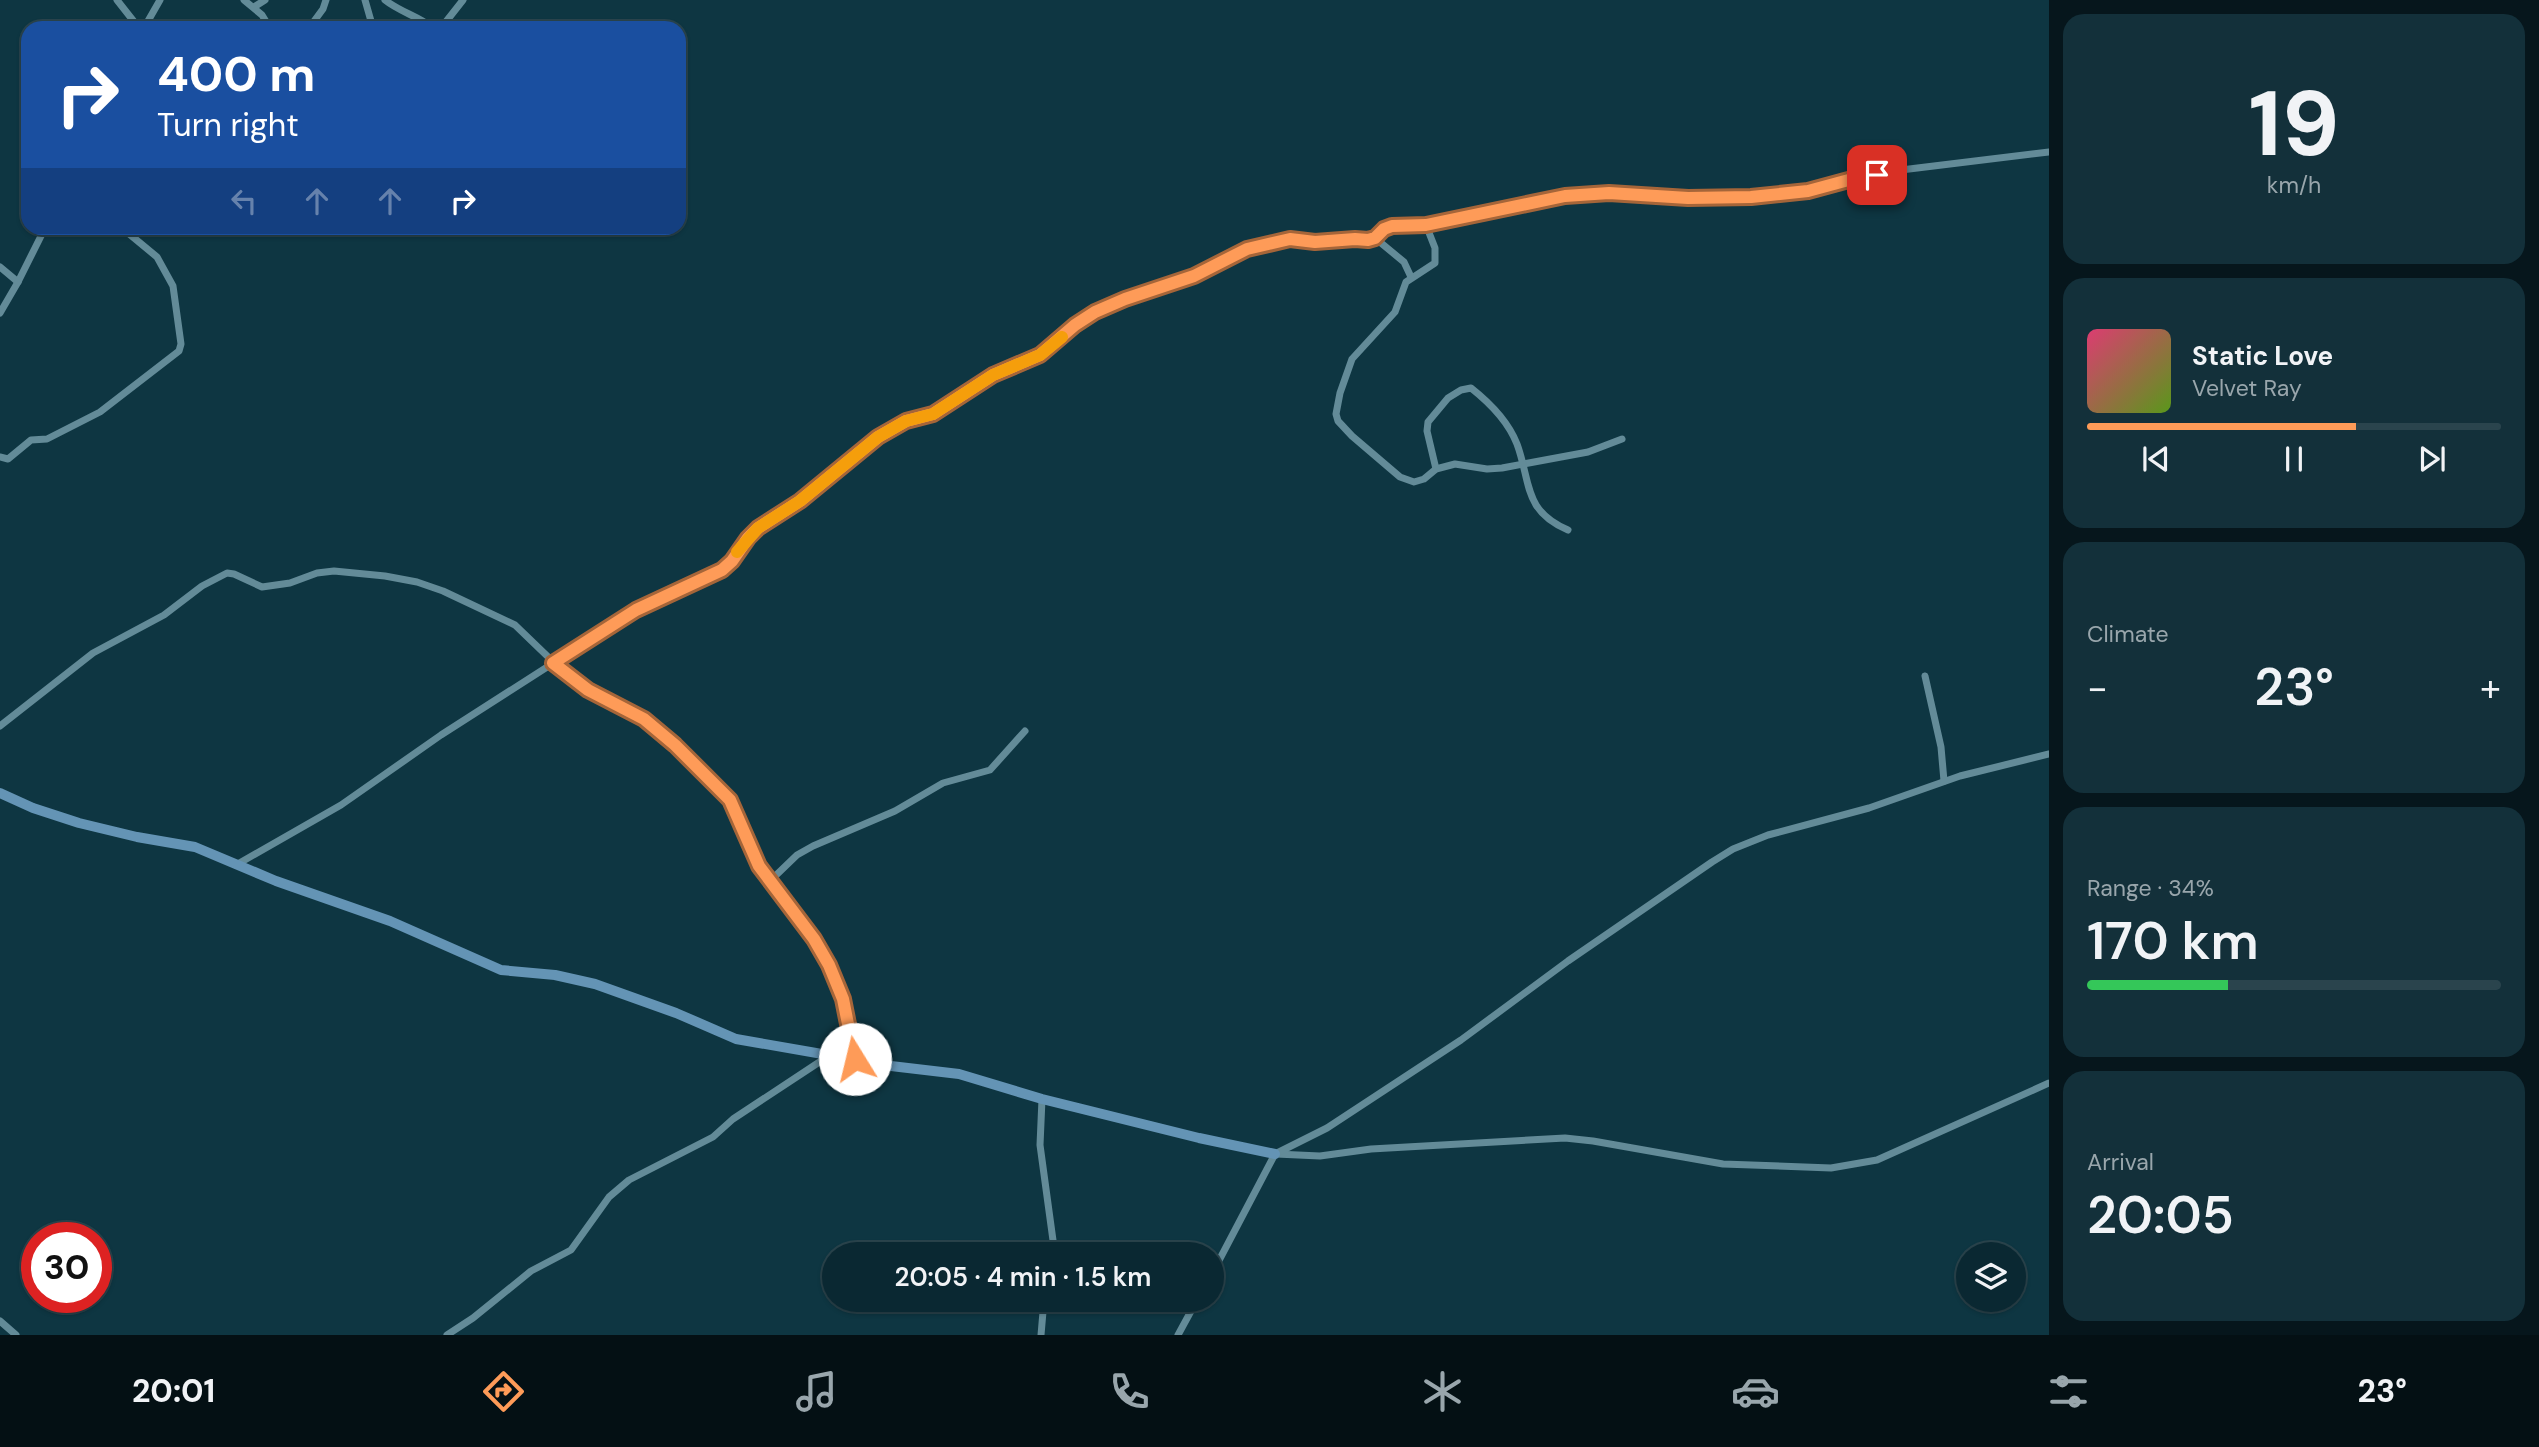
<!DOCTYPE html>
<html lang="en">
<head>
<meta charset="utf-8">
<style>
	body { margin:0; font-family:"DM Sans",sans-serif; background:#13303a; color:#f1f3f6; height:100vh; display:flex; flex-direction:column; font-size:26px; white-space:nowrap }
	* { box-sizing:border-box; margin:0 }
	p { font-size:23px; color:#99a6ac }
	.icon { flex:none; width:38px; height:38px; fill:none; stroke:currentColor; stroke-width:2; stroke-linecap:round; stroke-linejoin:round }
	.map { position:relative; flex:1; overflow:hidden }
	.panel { display:flex; flex-direction:column; gap:14px; padding:14px; background:#06161c; width:490px }
	.panel>* { flex:none }
	.hud { position:absolute; left:21px; top:21px; width:665px; height:214px; border-radius:21px; box-shadow:0 2px 5px #0004,0 0 0 2px #2a444d; background:#1a4fa0; color:#fff; overflow:hidden }
	.buttons { position:absolute; left:1956px; top:1242px; display:grid; gap:14px }
	.buttons a { display:grid; place-items:center; width:70px; height:70px; border-radius:50%; background:#0a2832; box-shadow:0 2px 5px #0004,0 0 0 2px #2a444d; font-size:35px }
	.speed { position:absolute; left:21px; top:1222px; display:flex; gap:14px; font-size:35px; font-weight:700; text-align:center }
	.speed>* { display:grid; place-content:center; width:91px; height:91px; border-radius:50%; background:#0a2832; box-shadow:0 2px 5px #0004,0 0 0 2px #2a444d; line-height:1 }
	.speed .limit { border:10px solid #d22; background:#fff; color:#111 }
	.pin { position:absolute; display:grid; place-items:center; width:60px; height:60px; color:#fff; margin:-30px; border-radius:14px; box-shadow:0 4px 10px #0006 }
	.me { position:absolute; width:77px; margin:-38px; rotate:351deg; stroke-linejoin:round; filter:drop-shadow(0 0 5px #0008) }
	.turn { display:flex; align-items:center; gap:24px; height:147px; padding:0 21px; font-size:32px }
	.turn .icon { width:91px; height:91px; stroke-width:2.5 }
	.turn b { display:block; font-size:49px; line-height:60px }
	.lanes { display:flex; align-items:center; height:66px; padding:0 21px; background:#0003; justify-content:center; gap:35px; direction:ltr }
	.lanes .off { opacity:.35 }
	.big { font-size:52px; font-weight:600; line-height:1.1 }
	.panel .widget { flex:1; display:flex; flex-direction:column; justify-content:center; gap:10px; min-width:0; padding:0 24px; border-radius:21px; background:#13303a }
	.panel .dial { align-items:center; gap:0 }
	.dial b { font-size:91px; line-height:1 }
	.song { display:flex; align-items:center; gap:21px }
	.cover { width:84px; height:84px; border-radius:10px; background:linear-gradient(135deg,hsl(340 70% 55%),hsl(90 70% 35%)) }
	.played { height:7px; border-radius:4px; background:linear-gradient(90deg,#fe9b58 65%,#2a444d 65%) }
	.keys { display:flex; justify-content:space-around; direction:ltr }
	.heat { display:flex; justify-content:space-between; align-items:center; font-size:38px; direction:ltr }
	.charge { height:10px; border-radius:5px; background:linear-gradient(90deg,#34c759 34%,#2a444d 0) }
	.trip { position:absolute; left:822px; top:1242px; width:402px; height:70px; border-radius:35px; background:#0a2832; box-shadow:0 2px 5px #0004,0 0 0 2px #2a444d; font-weight:600; line-height:70px; text-align:center }
	.tabs { display:flex; height:112px; justify-content:space-around; align-items:center; background:#041014; color:#99a6ac }
	.tabs .icon { width:49px; height:49px }
	.tabs .on { color:#fe9b58 }
	.tabs b { font-size:32px; color:#f1f3f6 }
	main { display:flex; flex:1; min-height:0 }
	.map>svg:first-child { display:block }
	.lines { fill:none; stroke-linecap:round; stroke-linejoin:round }
	.minor { stroke:#638b98; stroke-width:7 }
	.secondary { stroke:#6494b5; stroke-width:10 }
	.route-casing { stroke:#a56539; stroke-width:18 }
	.route { stroke:#fe9b58; stroke-width:12 }
	.slow { stroke:#f59e0b; stroke-width:12 }
</style>
</head>
<body>
<main>
<div class="map">
<svg width="2049" height="1335" viewBox="0 0 2049 1335">
	<rect width="100%" height="100%" fill="#0e3642"/>
	<g class="lines">
		<!-- minor -->
		<g class="minor">
			<polyline points="117,0 139,28"/>
			<polyline points="244,0 262,15 270,28"/>
			<polyline points="365,0 373,28"/>
			<path d="M 385,0 C 400,12 418,16 433,28"/>
			<polyline points="254,7 265,0"/>
			<polyline points="144,28 160,0"/>
			<polyline points="309,28 323,9 326,0"/>
			<polyline points="441,28 463,0"/>
			<polyline points="1426,225 1435,248 1435,263 1406,282 1395,312 1352,359 1340,393 1336,414 1338,421 1352,436 1400,477 1414,482 1424,479 1436,469 1455,464 1487,469 1502,468 1588,452 1622,439"/>
			<polyline points="127,232 137,231 141,228"/>
			<polyline points="1375,238 1404,262 1411,277"/>
			<polyline points="0,267 18,282"/>
			<polyline points="0,313 18,282 45,228"/>
			<polyline points="0,457 8,459 31,440 47,439 100,412 179,351 181,344 173,286 157,257 122,228"/>
			<path d="M 1436,469 L 1427,431 L 1428,422 L 1448,398 L 1461,390 L 1471,388 C 1490,403 1508,421 1517,444 C 1531,482 1523,511 1568,530"/>
			<polyline points="1925,676 1941,747 1944,781"/>
			<polyline points="0,726 93,653 164,615 202,586 227,573 234,574 262,587 290,583 317,573 334,571 385,576 417,582 443,591 515,625 570,678 588,690 644,719 675,745 730,800 759,866 814,939 829,965 843,999 855,1059"/>
			<polyline points="236,865 341,805 441,735 636,610 722,570 732,561 748,538 758,528 800,501 861,449 906,421 933,414 1009,366 1040,355 1075,325 1095,312 1125,299 1194,276 1237,253 1259,245 1290,239 1315,242 1355,239 1368,240 1375,238 1384,229 1392,226 1426,225 1565,196 1609,193 1734,198 1780,195 1820,188 1856,178 1901,170 2049,152"/>
			<polyline points="770,881 797,855 813,846 895,811 943,783 990,770 1025,731"/>
			<polyline points="1042,1099 1040,1145 1055,1255"/>
			<polyline points="1276,1154 1320,1156 1371,1149 1565,1138 1593,1141 1723,1164 1831,1168 1877,1160 2049,1083"/>
			<polyline points="1213,1272 1275,1154 1327,1128 1461,1040 1568,961 1712,862 1733,849 1768,835 1869,808 1960,776 2049,754"/>
			<polyline points="0,1321 16,1335"/>
			<polyline points="447,1335 473,1318 531,1271 571,1250 609,1197 629,1180 713,1137 733,1119 830,1055"/>
			<polyline points="1041,1335 1044,1300"/>
			<polyline points="1178,1335 1197,1300"/>
		</g>
		<!-- secondary -->
		<polyline class="secondary" points="0,793 33,808 79,823 137,837 195,847 276,881 390,921 501,970 555,975 595,984 676,1013 736,1039 891,1066 959,1074 1042,1099 1199,1138 1275,1154"/>
	</g>
	<g class="lines">
		<defs>
			<polyline id="route" points="855,1059 843,999 829,965 814,939 759,866 730,800 675,745 644,719 588,690 553,663 636,610 722,570 732,561 748,538 758,528 800,501 878,437 906,421 933,414 993,375 1040,355 1075,325 1095,312 1125,299 1194,276 1247,249 1290,239 1315,242 1355,239 1368,240 1375,238 1384,229 1392,226 1426,225 1565,196 1609,193 1688,198 1751,197 1808,191 1856,178 1877,175"/>
		</defs>
		<!-- route casing -->
		<use href="#route" class="route-casing"/>
		<!-- route -->
		<use href="#route" class="route"/>
		<!-- slow -->
		<polyline class="slow" points="737,552 758,528 800,501 878,437 906,421 933,414 993,375 1040,355 1062,337"/>
	</g>
</svg>
<div class="buttons">
<a><svg class="icon" aria-label="layers" viewBox="0 0 24 24"><path d="M12 4l9 5-9 5-9-5zM3 14l9 5 9-5"/></svg></a>
</div>
<div class="speed"><div class="limit">30</div></div>
<div class="pin" style="left:1877px;top:175px;background:#d93025"><svg class="icon" aria-label="arrive" viewBox="0 0 24 24"><path d="M6 21V4h12l-3 4 3 4H6"/></svg></div>
<svg class="me" style="left:855px;top:1059px" viewBox="-20 -20 40 40"><circle r="19" fill="#fff"/><path d="M0-13L10 11 0 6-10 11z" fill="#fe9b58"/></svg>
<div class="trip">20:05 · 4 min · 1.5 km</div>
<div class="hud">
<div class="turn"><svg class="icon" aria-label="right" viewBox="0 0 24 24"><path d="M7 20v-9h11M14 6l5 5-5 5"/></svg><div><b>400 m</b>Turn right</div></div>
<div class="lanes"><svg class="icon off" aria-label="left" viewBox="0 0 24 24"><path d="M17 20v-9H6M10 6l-5 5 5 5"/></svg><svg class="icon off" aria-label="ahead" viewBox="0 0 24 24"><path d="M12 20V5M6 11l6-6 6 6"/></svg><svg class="icon off" aria-label="ahead" viewBox="0 0 24 24"><path d="M12 20V5M6 11l6-6 6 6"/></svg><svg class="icon" aria-label="right" viewBox="0 0 24 24"><path d="M7 20v-9h11M14 6l5 5-5 5"/></svg></div>
</div>
</div>
<section class="panel">
<div class="widget dial"><b>19</b><p>km/h</p></div>
<div class="widget">
<div class="song"><i class="cover"></i><div><b>Static Love</b><p>Velvet Ray</p></div></div>
<div class="played"></div>
<div class="keys"><svg class="icon" aria-label="previous" viewBox="0 0 24 24"><path d="M18 5L8 12l10 7zM5 5v14"/></svg><svg class="icon" aria-label="pause" viewBox="0 0 24 24"><path d="M8 5v14M16 5v14"/></svg><svg class="icon" aria-label="next" viewBox="0 0 24 24"><path d="M6 5l10 7-10 7zM19 5v14"/></svg></div>
</div>
<div class="widget"><p>Climate</p>
<div class="heat"><a>−</a><b class="big">23°</b><a>+</a></div>
</div>
<div class="widget"><p>Range · 34%</p><b class="big">170 km</b><div class="charge"></div></div>
<div class="widget"><p>Arrival</p><b class="big">20:05</b></div>
</section>
</main>
<nav class="tabs">
<b>20:01</b>
<svg class="icon on" aria-label="directions" viewBox="0 0 24 24"><path d="M12 3l9 9-9 9-9-9zM9 14v-3h6M13 9l2 2-2 2"/></svg>
<svg class="icon" aria-label="music" viewBox="0 0 24 24"><path d="M9 18V5l10-2v13"/><circle cx="6" cy="18" r="3"/><circle cx="16" cy="16" r="3"/></svg>
<svg class="icon" aria-label="phone" viewBox="0 0 24 24"><path d="M5 4h4l2 5-3 2q2 4 5 5l2-3 5 2v4C11 20 4 13 5 4z"/></svg>
<svg class="icon" aria-label="climate" viewBox="0 0 24 24"><path d="M12 3v18M4 7l16 10M4 17L20 7"/></svg>
<svg class="icon" aria-label="car" viewBox="0 0 24 24"><path d="M5 17H2v-5l4-1 3-4h7l3 4 3 1v5h-3M9 17h6M6 11h13"/><circle cx="7" cy="17" r="2"/><circle cx="17" cy="17" r="2"/></svg>
<svg class="icon" aria-label="filters" viewBox="0 0 24 24"><path d="M4 7h16M4 17h16"/><circle cx="9" cy="7" r="2"/><circle cx="15" cy="17" r="2"/></svg>
<b>23°</b>
</nav>
</body>
</html>
